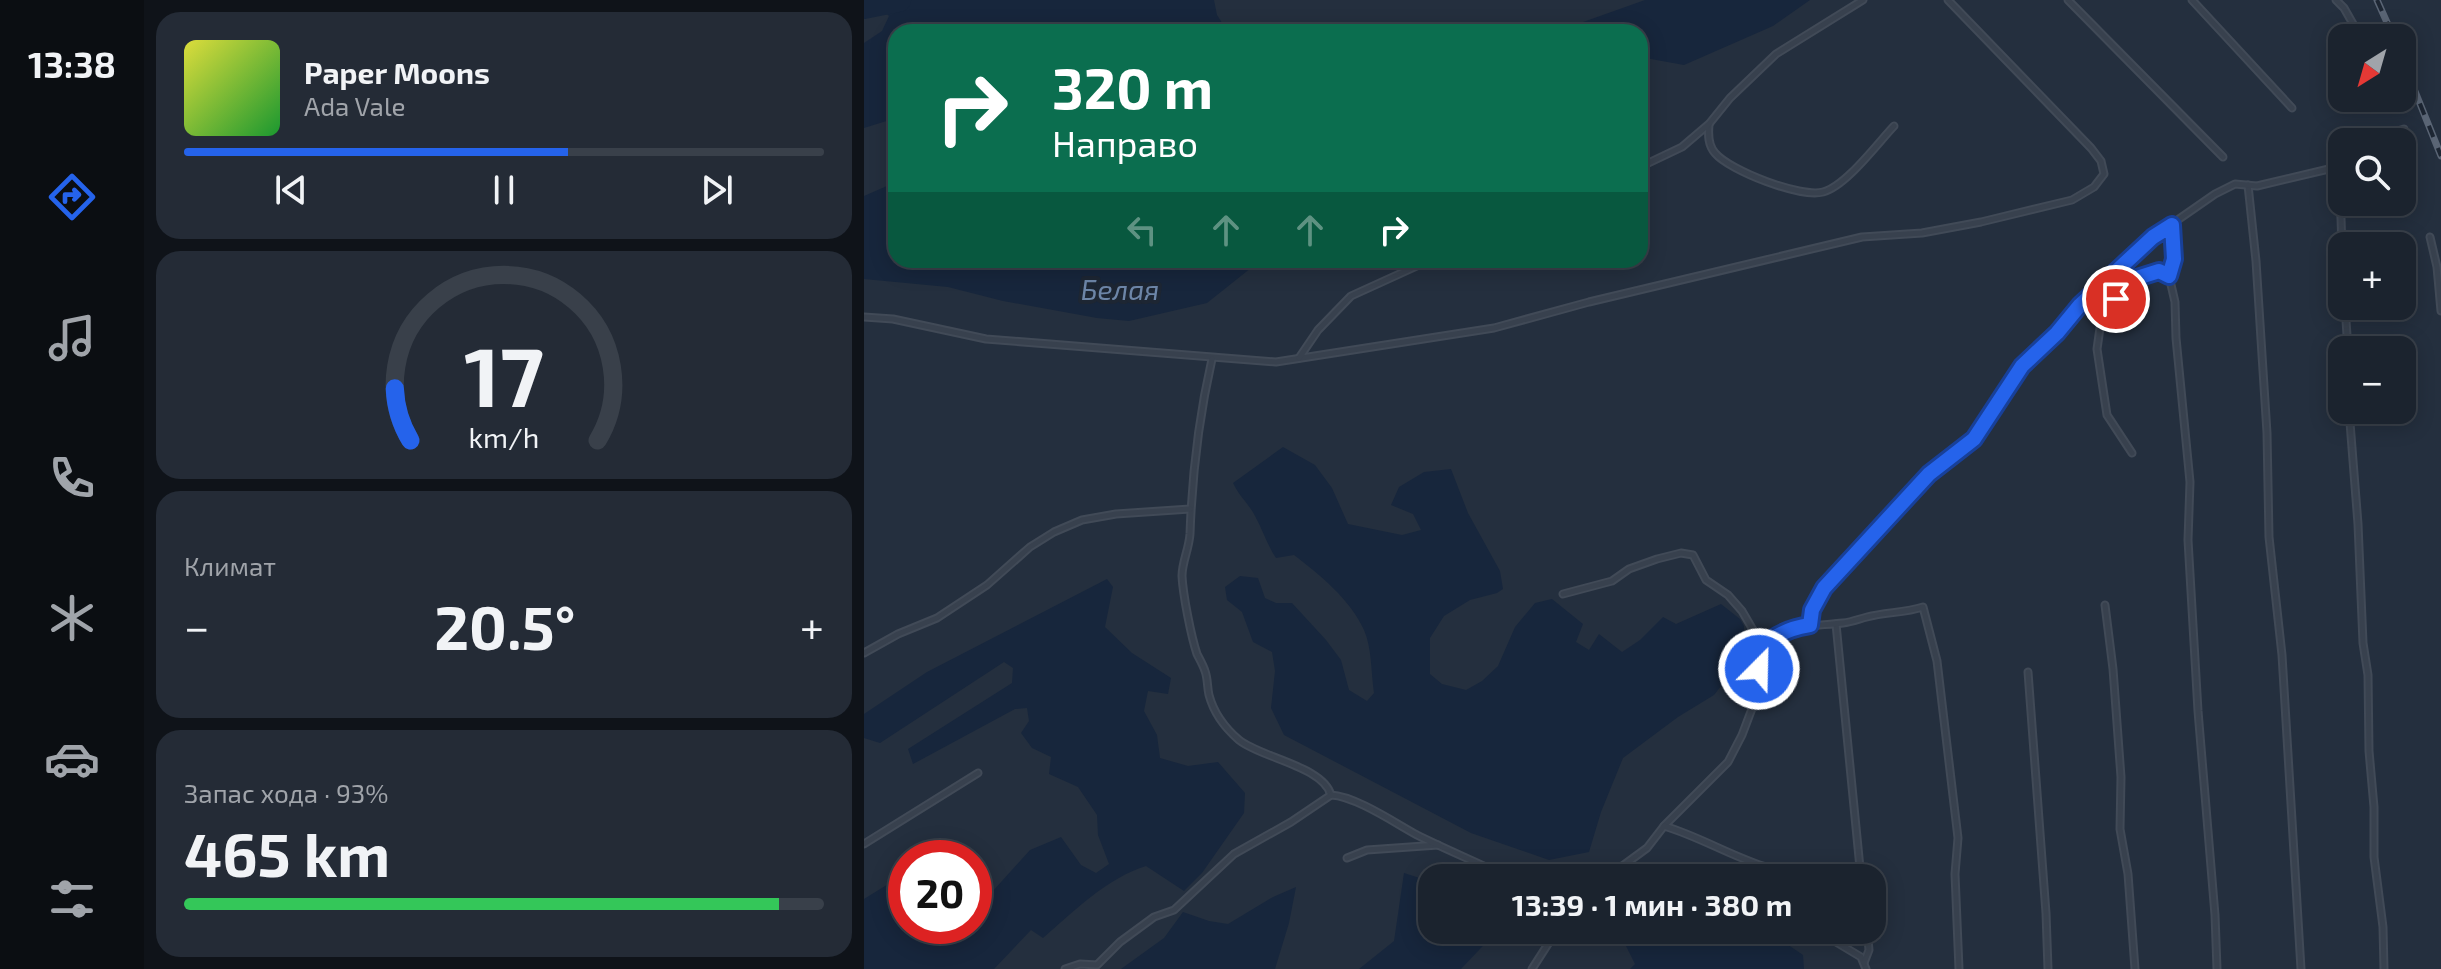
<!DOCTYPE html>
<html lang="ru">
<head>
<meta charset="utf-8">
<style>
	body { margin:0; font-family:"Exo 2",sans-serif; background:#242b36; color:#f1f3f6; height:100vh; display:flex; flex-direction:column; font-size:30px; white-space:nowrap }
	* { box-sizing:border-box; margin:0 }
	p { font-size:26px; color:#a0a4aa }
	.icon { flex:none; width:44px; height:44px; fill:none; stroke:currentColor; stroke-width:2; stroke-linecap:round; stroke-linejoin:round }
	.map { position:relative; flex:1; overflow:hidden }
	.panel { display:flex; flex-direction:column; gap:12px; padding:12px; background:#0f1319; width:720px }
	.panel>* { flex:none }
	.guide { position:absolute; left:24px; top:24px; width:760px; height:244px; border-radius:24px; box-shadow:0 4px 20px #0003,0 0 0 2px #39404a; background:#0b6e4f; color:#fff; overflow:hidden }
	.needle { width:52px; rotate:217deg }
	.buttons { position:absolute; left:1464px; top:24px; display:grid; gap:16px }
	.buttons a { display:grid; place-items:center; width:88px; height:88px; border-radius:16px; background:#1b232e; box-shadow:0 4px 20px #0003,0 0 0 2px #39404a; font-size:40px }
	.speed { position:absolute; left:24px; top:840px; display:flex; gap:16px; font-size:40px; font-weight:700; text-align:center }
	.speed>* { display:grid; place-content:center; width:104px; height:104px; border-radius:50%; background:#1b232e; box-shadow:0 4px 20px #0003,0 0 0 2px #39404a; line-height:1 }
	.speed .limit { border:12px solid #d22; background:#fff; color:#111 }
	.pin { position:absolute; display:grid; place-items:center; width:68px; height:68px; color:#fff; margin:-34px; border:4px solid #fff; border-radius:50%; box-shadow:0 2px 8px #0007 }
	.me { position:absolute; width:88px; margin:-44px; rotate:23deg; stroke-linejoin:round; filter:drop-shadow(0 0 6px #0008) }
	.turn { display:flex; align-items:center; gap:28px; height:168px; padding:0 32px; font-size:36px }
	.turn .icon { width:104px; height:104px; stroke-width:2.5 }
	.turn b { display:block; font-size:56px; line-height:68px }
	.lanes { display:flex; align-items:center; height:76px; padding:0 32px; background:#0003; justify-content:center; gap:40px; direction:ltr }
	.lanes .off { opacity:.35 }
	.big { font-size:60px; font-weight:700; line-height:1.1 }
	.panel .tile { flex:1; display:flex; flex-direction:column; justify-content:center; gap:12px; min-width:0; padding:0 28px; border-radius:24px; background:#242b36 }
	.panel .dial { align-items:center; gap:0 }
	.dial svg { height:208px; overflow:visible; fill:none; stroke:#39404a; stroke-width:7; stroke-linecap:round; text-anchor:middle }
	.dial text { fill:#f1f3f6; stroke:none }
	.song { display:flex; align-items:center; gap:24px }
	.cover { width:96px; height:96px; border-radius:12px; background:linear-gradient(135deg,hsl(60 70% 55%),hsl(130 70% 35%)) }
	.played { height:8px; border-radius:4px; background:linear-gradient(90deg,#2563eb 60%,#39404a 60%) }
	.keys { display:flex; justify-content:space-around; direction:ltr }
	.heat { display:flex; justify-content:space-between; align-items:center; font-size:44px; direction:ltr }
	.charge { height:12px; border-radius:6px; background:linear-gradient(90deg,#34c759 93%,#39404a 0) }
	.trip { position:absolute; left:554px; top:864px; width:468px; height:80px; border-radius:24px; background:#1b232e; box-shadow:0 4px 20px #0003,0 0 0 2px #39404a; font-weight:700; line-height:80px; text-align:center }
	main { display:flex; flex:1; min-height:0 }
	.menu { display:flex; flex-direction:column; width:144px; justify-content:space-around; align-items:center; background:#0b0e12; color:#a0a4aa }
	.menu .icon { width:56px; height:56px }
	.menu .active { color:#2563eb }
	.menu b { font-size:36px; color:#f1f3f6 }
	.map>svg:first-child { display:block }
	.water { fill:#17263c }
	.lines { fill:none; stroke-linecap:round; stroke-linejoin:round }
	.river { stroke:#17263c; stroke-width:24 }
	.lane-casing { stroke:#414a57; stroke-width:9 }
	.lane { stroke:#38414e; stroke-width:5 }
	.rail-casing { stroke:#5a6575; stroke-width:7 }
	.rail { stroke:#1d2633; stroke-width:4; stroke-dasharray:12; stroke-linecap:butt }
	.route-casing { stroke:#184099; stroke-width:20 }
	.route { stroke:#2563eb; stroke-width:14 }
	.labels { text-anchor:middle; stroke-width:8; stroke-linejoin:round; paint-order:stroke }
	.water-label { font-size:28px; font-style:italic; fill:#6d86a8; stroke:#1d2633 }
</style>
</head>
<body>
<main>
<nav class="menu">
<b>13:38</b>
<svg class="icon active" aria-label="directions" viewBox="0 0 24 24"><path d="M12 3l9 9-9 9-9-9zM9 14v-3h6M13 9l2 2-2 2"/></svg>
<svg class="icon" aria-label="music" viewBox="0 0 24 24"><path d="M9 18V5l10-2v13"/><circle cx="6" cy="18" r="3"/><circle cx="16" cy="16" r="3"/></svg>
<svg class="icon" aria-label="phone" viewBox="0 0 24 24"><path d="M5 4h4l2 5-3 2q2 4 5 5l2-3 5 2v4C11 20 4 13 5 4z"/></svg>
<svg class="icon" aria-label="climate" viewBox="0 0 24 24"><path d="M12 3v18M4 7l16 10M4 17L20 7"/></svg>
<svg class="icon" aria-label="car" viewBox="0 0 24 24"><path d="M5 17H2v-5l4-1 3-4h7l3 4 3 1v5h-3M9 17h6M6 11h13"/><circle cx="7" cy="17" r="2"/><circle cx="17" cy="17" r="2"/></svg>
<svg class="icon" aria-label="filters" viewBox="0 0 24 24"><path d="M4 7h16M4 17h16"/><circle cx="9" cy="7" r="2"/><circle cx="15" cy="17" r="2"/></svg>
</nav>
<section class="panel">
<div class="tile">
<div class="song"><i class="cover"></i><div><b>Paper Moons</b><p>Ada Vale</p></div></div>
<div class="played"></div>
<div class="keys"><svg class="icon" aria-label="previous" viewBox="0 0 24 24"><path d="M18 5L8 12l10 7zM5 5v14"/></svg><svg class="icon" aria-label="pause" viewBox="0 0 24 24"><path d="M8 5v14M16 5v14"/></svg><svg class="icon" aria-label="next" viewBox="0 0 24 24"><path d="M6 5l10 7-10 7zM19 5v14"/></svg></div>
</div>
<div class="tile dial"><svg viewBox="0 0 100 80">
<path d="M14 69A42 42 0 1 1 86 69"/>
<path d="M14 69A42 42 0 0 1 8 49" stroke="#2563eb"/>
<text x="50" y="56" font-size="32" font-weight="700">17</text>
<text x="50" y="72" font-size="11">km/h</text>
</svg></div>
<div class="tile"><p>Климат</p>
<div class="heat"><a>−</a><b class="big">20.5°</b><a>+</a></div>
</div>
<div class="tile"><p>Запас хода · 93%</p><b class="big">465 km</b><div class="charge"></div></div>
</section>
<div class="map">
<svg width="1577" height="969" viewBox="0 0 1577 969">
	<rect width="100%" height="100%" fill="#242f3e"/>
	<!-- water -->
	<g class="water">
		<polygon points="7,0 350,0 353,15 364,32 32,32 32,118 0,128 0,43 18,31 25,16"/>
		<polygon points="781,0 946,0 909,26 820,65 776,57 776,32 691,32"/>
		<polygon points="32,182 32,260 257,260 338,269 371,260 397,260 343,303 265,321 233,318 139,301 84,287 0,279 0,196"/>
		<path d="M 419,447 L 451,465 L 468,488 L 484,524 L 538,535 L 557,530 L 549,514 L 527,505 L 535,487 L 560,472 L 587,469 L 604,513 L 636,571 L 639,589 L 633,593 L 606,600 L 580,616 L 566,638 L 566,674 L 578,684 L 602,690 L 618,681 L 634,666 L 651,627 L 671,603 L 688,599 L 719,624 L 712,642 L 725,650 L 735,634 L 758,652 L 776,640 L 799,617 L 812,624 L 857,604 L 876,619 L 880,626 L 879,658 L 850,695 L 814,717 L 759,758 L 737,812 L 725,852 L 685,860 L 607,833 L 420,735 L 407,708 L 411,671 L 408,652 L 389,642 L 378,612 L 363,600 L 361,587 L 376,576 L 394,578 L 401,598 L 412,603 L 428,603 L 462,640 L 477,660 L 485,690 L 503,701 L 510,693 C 507,673 508,648 500,630 C 486,599 456,575 430,555 L 412,558 C 403,545 399,530 391,516 C 385,504 375,496 369,483 Z"/>
		<path d="M 243,579 L 249,587 L 241,627 L 268,653 L 307,678 L 304,694 L 284,691 L 280,711 L 293,735 L 296,758 L 324,766 L 354,762 L 381,793 L 380,813 L 338,873 L 320,891 L 282,866 C 243,878 209,912 179,938 L 167,930 L 130,969 L 0,969 L 0,899 L 42,873 L 42,926 L 110,926 L 110,887 L 128,892 L 166,850 L 197,837 L 217,865 L 232,873 L 245,864 L 234,835 L 233,815 L 214,787 L 185,774 L 187,757 L 168,748 L 157,733 L 165,721 L 163,708 L 151,709 L 49,764 L 44,749 L 148,683 L 149,668 L 140,662 L 16,743 L 0,738 L 0,714 L 63,672 Z"/>
		<polygon points="540,873 568,882 568,930 634,930 597,969 495,969 530,941"/>
		<polygon points="432,887 425,923 411,969 257,969 300,938 319,912 345,921 364,924 409,897"/>
		<polygon points="754,930 827,930 876,934 917,940 939,955 940,969 766,969 771,964"/>
	</g>
	<g class="lines">
		<!-- river -->
		<polyline class="river" points="0,7 35,0"/>
		<defs>
			<g id="lane">
				<polyline points="1204,0 1359,157"/>
				<polyline points="1328,0 1428,108"/>
				<polyline points="1472,0 1480,8 1497,38"/>
				<path d="M 845,125 C 844,135 844,145 851,153 C 866,171 937,198 959,192 C 982,186 1013,144 1030,126"/>
				<polyline points="1498,142 1540,129"/>
				<polyline points="776,167 818,147 845,124 866,98 912,54 999,0"/>
				<path d="M 1469,168 C 1479,198 1477,231 1478,262"/>
				<polyline points="1384,185 1392,261 1403,433 1405,537 1418,655 1437,969"/>
				<polyline points="1566,237 1573,267 1577,311"/>
				<polyline points="1305,276 1310,259 1308,225"/>
				<polyline points="1481,306 1484,350"/>
				<polyline points="0,317 29,319 122,339 412,362 630,328 725,302 998,237 1058,233 1117,222 1208,200 1230,187 1240,174 1237,161 1227,148 1084,0"/>
				<polyline points="435,358 454,330 487,296 566,260"/>
				<path d="M 348,359 C 335,416 328,476 326,534 C 325,549 318,562 318,576 C 319,595 327,636 333,654 C 336,660 339,665 341,671 C 344,679 343,687 345,695 C 350,714 361,728 375,740 C 397,758 459,766 467,795"/>
				<polyline points="1485,410 1494,524 1499,643 1504,675 1505,751 1510,807 1510,857 1519,927 1520,969"/>
				<polyline points="1268,453 1243,415 1233,349 1237,321 1252,299 1273,278 1295,271 1305,276 1311,302 1312,338 1326,482 1324,540 1334,711 1351,915 1353,969"/>
				<polyline points="699,594 748,581 765,569 793,559 817,553 829,555 842,580 864,595 878,611 892,635 895,669 889,706 878,735 864,762 800,826"/>
				<polyline points="1241,605 1249,669 1257,777 1256,829 1264,874 1271,969"/>
				<polyline points="972,624 997,878"/>
				<polyline points="946,625 948,610 960,588 1065,474 1110,439 1158,366 1193,333 1216,305 1289,237 1351,194 1371,184 1393,186 1469,168 1471,150 1478,148"/>
				<path d="M 893,651 C 920,623 943,627 979,623 C 988,622 995,619 1003,617 C 1022,612 1040,613 1059,607 L 1073,661 L 1094,838 L 1091,874 L 1095,969"/>
				<polyline points="0,653 34,634 73,618 123,585 166,547 190,532 218,520 252,514 326,509"/>
				<polyline points="1164,672 1182,913 1184,969"/>
				<polyline points="0,844 114,773"/>
				<polyline points="483,858 503,850 574,845"/>
				<path d="M 742,878 L 783,848 L 800,826 C 834,836 865,855 899,866 C 911,870 924,870 934,878"/>
				<polyline points="952,930 997,957 1002,969"/>
				<polyline points="1000,963 1005,950 1003,930"/>
				<path d="M 201,969 L 216,964 L 233,965 L 256,942 L 290,917 L 310,910 L 370,854 L 427,822 L 467,795 C 491,796 531,823 553,835 C 583,850 615,863 645,878"/>
				<polyline points="668,969 693,930"/>
			</g>
		</defs>
		<!-- lane casing -->
		<use href="#lane" class="lane-casing"/>
		<!-- lane -->
		<use href="#lane" class="lane"/>
		<defs>
			<g id="rail">
				<polyline points="1513,0 1530,38"/>
				<polyline points="1538,59 1577,156"/>
			</g>
		</defs>
		<!-- rail casing -->
		<use href="#rail" class="rail-casing"/>
		<!-- rail -->
		<use href="#rail" class="rail"/>
	</g>
	<g class="lines">
		<defs>
			<path id="route" d="M 895,669 L 893,651 C 908,636 925,628 946,625 L 948,610 L 960,588 L 1065,474 L 1110,439 L 1158,366 L 1193,333 L 1216,305 L 1289,237 L 1308,225 L 1310,259 L 1305,276 L 1295,271 L 1273,278 L 1252,299"/>
		</defs>
		<!-- route casing -->
		<use href="#route" class="route-casing"/>
		<!-- route -->
		<use href="#route" class="route"/>
	</g>
	<g class="labels">
		<!-- water labels -->
		<g class="water-label">
			<text x="256" y="300">Белая</text>
		</g>
	</g>
</svg>
<div class="buttons">
<a><svg class="needle" viewBox="-14 -14 28 28"><path d="M0-13l5 13h-10z" fill="#e53935"/><path d="M0 13l5-13h-10z" fill="#a0a4aa"/></svg></a>
<a><svg class="icon" aria-label="search" viewBox="0 0 24 24"><circle cx="10" cy="10" r="6"/><path d="M15 15l6 6"/></svg></a>
<a>+</a>
<a>−</a>
</div>
<div class="speed"><div class="limit">20</div></div>
<div class="pin" style="left:1252px;top:299px;background:#d93025"><svg class="icon" aria-label="arrive" viewBox="0 0 24 24"><path d="M6 21V4h12l-3 4 3 4H6"/></svg></div>
<svg class="me" style="left:895px;top:669px" viewBox="-20 -20 40 40"><circle r="17" fill="#2563eb" stroke="#fff" stroke-width="3"/><path d="M0-11L8 9 0 5-8 9z" fill="#fff"/></svg>
<div class="trip">13:39 · 1 мин · 380 m</div>
<div class="guide">
<div class="turn"><svg class="icon" aria-label="right" viewBox="0 0 24 24"><path d="M7 20v-9h11M14 6l5 5-5 5"/></svg><div><b>320 m</b>Направо</div></div>
<div class="lanes"><svg class="icon off" aria-label="left" viewBox="0 0 24 24"><path d="M17 20v-9H6M10 6l-5 5 5 5"/></svg><svg class="icon off" aria-label="ahead" viewBox="0 0 24 24"><path d="M12 20V5M6 11l6-6 6 6"/></svg><svg class="icon off" aria-label="ahead" viewBox="0 0 24 24"><path d="M12 20V5M6 11l6-6 6 6"/></svg><svg class="icon" aria-label="right" viewBox="0 0 24 24"><path d="M7 20v-9h11M14 6l5 5-5 5"/></svg></div>
</div>
</div>
</main>
</body>
</html>
